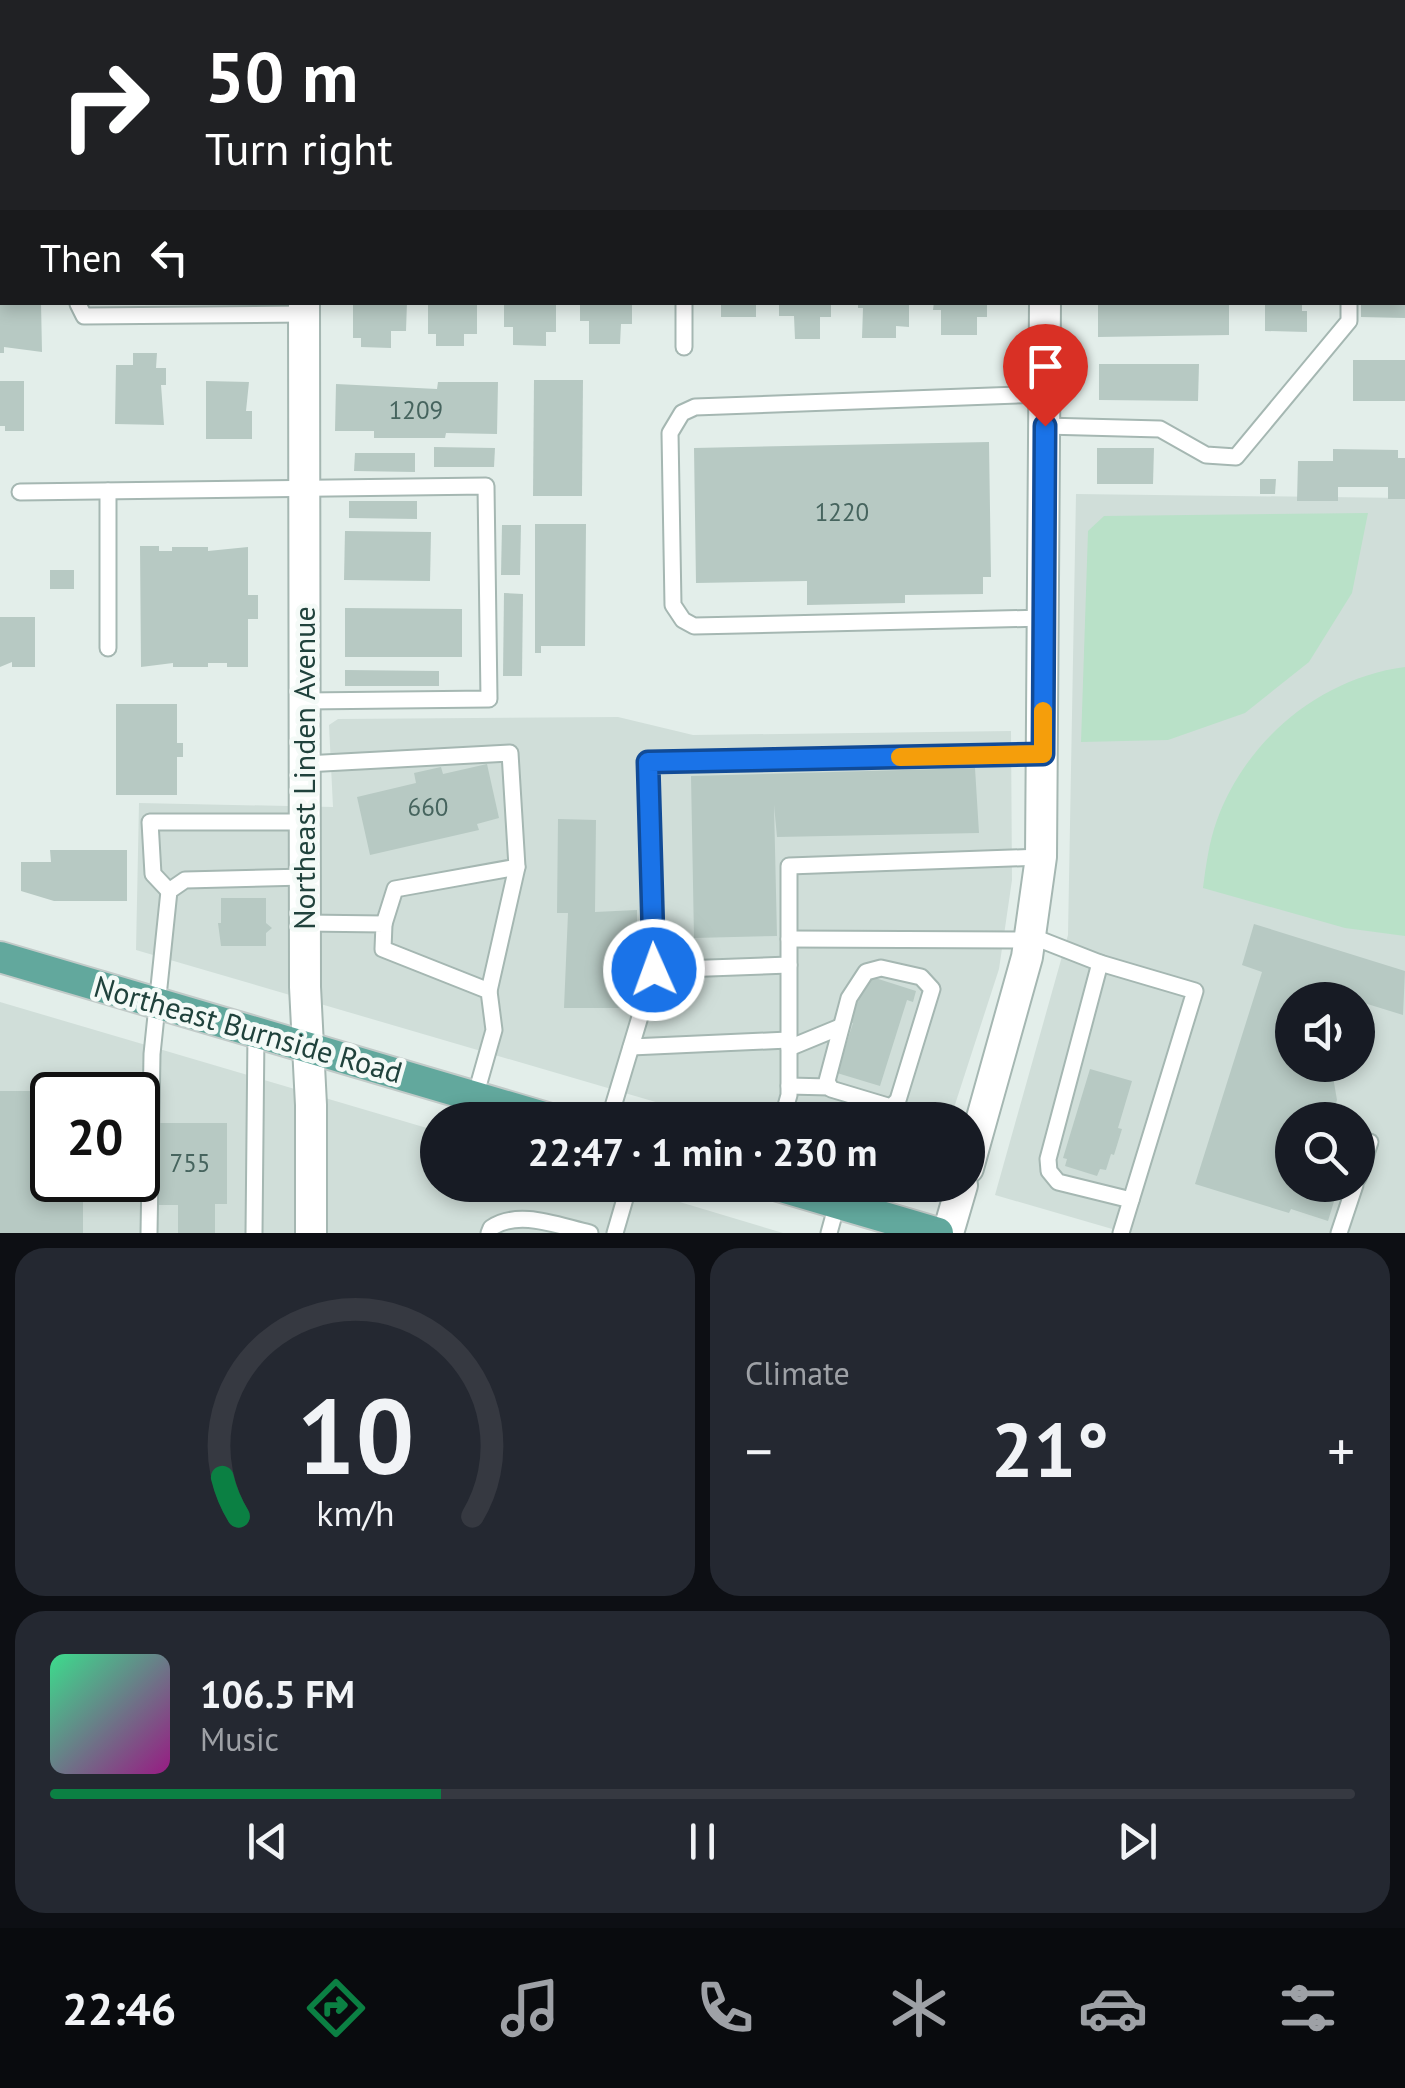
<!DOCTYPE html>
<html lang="en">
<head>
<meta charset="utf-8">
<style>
	body { margin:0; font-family:"PT Sans",sans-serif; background:#242831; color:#f1f3f6; height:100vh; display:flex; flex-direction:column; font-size:38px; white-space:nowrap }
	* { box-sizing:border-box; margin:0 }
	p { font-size:32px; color:#9ea1a6 }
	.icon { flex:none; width:55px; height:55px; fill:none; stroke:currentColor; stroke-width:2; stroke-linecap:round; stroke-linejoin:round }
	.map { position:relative; height:1233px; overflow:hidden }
	.drawer { display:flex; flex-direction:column; gap:15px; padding:15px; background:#0d0f14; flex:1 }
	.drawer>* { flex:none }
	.banner { position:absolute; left:0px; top:0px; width:1405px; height:305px; box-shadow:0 5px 15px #0003; background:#202124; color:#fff; overflow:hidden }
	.tools { position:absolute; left:1275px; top:982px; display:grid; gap:20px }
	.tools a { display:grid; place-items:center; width:100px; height:100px; border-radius:50%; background:#171b24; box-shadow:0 5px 15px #0003; font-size:50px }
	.speed { position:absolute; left:30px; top:1072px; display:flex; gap:20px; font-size:50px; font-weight:700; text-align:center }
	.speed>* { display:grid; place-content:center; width:130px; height:130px; border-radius:50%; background:#171b24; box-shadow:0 5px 15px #0003; line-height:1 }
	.speed .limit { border:5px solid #111; border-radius:15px; background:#fff; color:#111 }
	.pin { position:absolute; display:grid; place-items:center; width:85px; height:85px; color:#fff; margin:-102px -42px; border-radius:50% 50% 50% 0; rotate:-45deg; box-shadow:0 0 10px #0007 }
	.pin .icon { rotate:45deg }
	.me { position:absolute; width:110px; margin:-55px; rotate:358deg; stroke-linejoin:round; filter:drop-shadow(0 0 8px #0008) }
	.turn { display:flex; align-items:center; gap:35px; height:210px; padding:0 40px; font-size:45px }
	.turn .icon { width:130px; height:130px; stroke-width:2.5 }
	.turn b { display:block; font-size:70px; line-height:85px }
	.then { display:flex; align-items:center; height:95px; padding:0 40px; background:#0003; gap:20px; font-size:38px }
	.big { font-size:75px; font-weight:700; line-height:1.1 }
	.drawer .tile { flex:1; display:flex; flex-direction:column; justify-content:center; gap:15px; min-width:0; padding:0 35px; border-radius:30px; background:#242831 }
	.drawer .dial { align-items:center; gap:0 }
	.dial svg { height:260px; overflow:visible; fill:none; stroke:#363941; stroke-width:7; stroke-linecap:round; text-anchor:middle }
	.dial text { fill:#f1f3f6; stroke:none }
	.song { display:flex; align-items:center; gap:30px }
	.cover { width:120px; height:120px; border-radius:15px; background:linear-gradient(135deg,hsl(150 70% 55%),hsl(310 70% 35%)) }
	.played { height:10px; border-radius:5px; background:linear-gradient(90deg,#0b8043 30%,#363941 30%) }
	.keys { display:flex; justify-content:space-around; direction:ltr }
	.heat { display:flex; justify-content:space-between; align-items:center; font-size:55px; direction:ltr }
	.drawer .tiles { flex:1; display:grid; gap:15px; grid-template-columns:1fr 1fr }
	.tile:last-child { grid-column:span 2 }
	.trip { position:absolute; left:420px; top:1102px; width:565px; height:100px; border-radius:50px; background:#171b24; box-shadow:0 5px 15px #0003; font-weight:700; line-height:100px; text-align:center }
	.menu { display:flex; height:160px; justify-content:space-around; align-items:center; background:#090b0e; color:#9ea1a6 }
	.menu .icon { width:70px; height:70px }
	.menu .on { color:#0b8043 }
	.menu b { font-size:45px; color:#f1f3f6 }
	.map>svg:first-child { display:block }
	.built { fill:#d0ded9; fill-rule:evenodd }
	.green { fill:#b9e1c8 }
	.building { fill:#b7c9c3 }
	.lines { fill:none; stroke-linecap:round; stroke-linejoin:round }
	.service-casing { stroke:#a5b7b2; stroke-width:19 }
	.minor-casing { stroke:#a5b7b2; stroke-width:34 }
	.tertiary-casing { stroke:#a5b7b2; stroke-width:34 }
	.primary-casing { stroke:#c1cac8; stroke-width:34 }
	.service { stroke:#fff; stroke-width:15 }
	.minor { stroke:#fff; stroke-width:30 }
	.tertiary { stroke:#fff; stroke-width:30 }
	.primary { stroke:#62a89d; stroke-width:30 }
	.route-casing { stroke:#114b97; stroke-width:25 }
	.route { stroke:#1a73e8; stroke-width:18 }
	.slow { stroke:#f59e0b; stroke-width:18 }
	.labels { text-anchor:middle; stroke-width:9; stroke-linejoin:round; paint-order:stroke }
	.number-label { font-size:25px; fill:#46645e }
	.street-label { font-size:30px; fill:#20423c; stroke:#f4faf7 }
</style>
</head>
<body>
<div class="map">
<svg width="1405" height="1233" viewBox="0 0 1405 1233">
	<rect width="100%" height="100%" fill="#e3eeea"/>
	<!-- built -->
	<g class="built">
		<path d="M 1076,494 L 1405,498 L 1405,1233 L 1126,1233 L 995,1195 L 1068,935 ZM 1292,1000 L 1358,1000 L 1358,1065 L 1292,1065 ZM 1292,1120 L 1358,1120 L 1358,1185 L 1292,1185 Z"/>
		<polygon points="618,717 693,735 1011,731 1012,880 999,969 950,1120 717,1120 136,950 139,803 333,807 329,725 338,719"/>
		<path d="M 0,1002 L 437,1131 L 438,1185 L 623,1185 L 783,1233 L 0,1233 ZM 52,1095 L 138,1095 L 138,1180 L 52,1180 Z"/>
	</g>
	<!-- green -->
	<g class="green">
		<polygon points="1368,513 1352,593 1309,662 1245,713 1168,740 1081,742 1088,531 1104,516"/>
		<path d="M 1405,667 L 1405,936 L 1345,928 L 1203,888 C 1206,865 1209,842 1217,820 C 1246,740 1320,678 1405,667 Z"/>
	</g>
	<!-- building -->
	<g class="building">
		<polygon points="0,302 41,302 42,352 4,347 4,353 0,353"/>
		<polygon points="353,302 407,302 406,331 391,331 391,348 361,347 361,338 353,338"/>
		<polygon points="428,302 477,302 477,334 464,334 464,346 436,346 436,334 428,334"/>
		<polygon points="504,302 556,302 556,332 546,332 546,346 513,345 513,327 504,327"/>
		<polygon points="580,302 632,302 632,324 621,324 620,344 589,344 589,321 580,321"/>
		<rect x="721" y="302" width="35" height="15"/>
		<polygon points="779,302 831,302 831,317 820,317 820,339 795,339 794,316 779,316"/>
		<polygon points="858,302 909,302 909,327 896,326 896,338 862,338 863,308 858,308"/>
		<polygon points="934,302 987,302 987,317 977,317 977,335 941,335 941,310 933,310"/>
		<polygon points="1098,302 1229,302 1229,335 1098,337"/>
		<polygon points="1265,302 1302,302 1302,311 1307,311 1307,332 1265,331"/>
		<polygon points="1361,302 1405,302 1405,318 1361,317"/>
		<polygon points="133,353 157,353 156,368 166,368 166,385 161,385 164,425 115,424 116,365 133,365"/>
		<rect x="1353" y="360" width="52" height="41"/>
		<polygon points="1099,364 1199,364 1198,401 1099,400"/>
		<polygon points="534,380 583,380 582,496 533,496"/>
		<polygon points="0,381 24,381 24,431 5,431 5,426 0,426"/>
		<polygon points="206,381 249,382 246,411 252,411 252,439 206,439"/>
		<polygon points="438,382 498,382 497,434 446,433 445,438 374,438 374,431 335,431 336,384 437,389"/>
		<polygon points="989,442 991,577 983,577 983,594 905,595 905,603 807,605 807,581 696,583 694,448"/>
		<polygon points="434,447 495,448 494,467 434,467"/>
		<polygon points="1097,448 1154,448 1153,484 1097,484"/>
		<polygon points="1333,449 1398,450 1398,458 1405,458 1405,499 1388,499 1388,487 1338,487 1338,501 1297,501 1298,461 1333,461"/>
		<polygon points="355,453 415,453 415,472 354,471"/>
		<polygon points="1260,479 1276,479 1275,494 1260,494"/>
		<polygon points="349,501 417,501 417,519 349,518"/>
		<polygon points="535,524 586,524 585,646 541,646 541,653 535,653"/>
		<polygon points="502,525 521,525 520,575 501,575"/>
		<polygon points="345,531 431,532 430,581 344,580"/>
		<polygon points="140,546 159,546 159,551 172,551 172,547 208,547 208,551 248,547 248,595 258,595 258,619 248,619 248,667 227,667 227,663 208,663 208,667 173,667 173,663 141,667"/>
		<rect x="50" y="570" width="24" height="19"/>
		<polygon points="504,593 523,594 522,676 503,676"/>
		<polygon points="345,608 462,609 462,657 345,657"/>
		<polygon points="0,617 35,617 35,667 12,667 12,662 0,667"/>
		<polygon points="345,670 439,671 439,686 345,686"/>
		<polygon points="116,704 177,704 177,743 183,743 183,757 177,757 177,795 116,795"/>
		<polygon points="487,764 499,818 477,824 479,830 370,855 357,797 416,783 414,773 441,767 443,774"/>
		<polygon points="975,768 979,833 777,837 774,805 777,936 694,938 691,776"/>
		<polygon points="558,819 596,820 595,912 637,910 637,1008 564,1008 568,913 557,913"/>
		<polygon points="50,850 127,850 127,901 54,901 21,891 21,862 51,862"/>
		<polygon points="221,898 266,898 266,923 272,928 266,933 266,946 221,946 218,923 221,923"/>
		<polygon points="1254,924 1405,971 1403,1015 1309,986 1305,1000 1292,1000 1292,1065 1331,1065 1337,1100 1331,1120 1292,1120 1292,1185 1339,1185 1328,1221 1291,1209 1289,1213 1195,1184 1262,972 1242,965"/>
		<polygon points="869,976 916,991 913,1002 907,1000 880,1086 837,1073 853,1023 845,1021 851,1000 858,1002"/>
		<polygon points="1090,1069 1132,1081 1118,1128 1122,1129 1114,1155 1111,1154 1106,1170 1100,1169 1097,1176 1065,1166 1067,1159 1063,1158"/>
		<polygon points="0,1091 43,1091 43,1139 52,1139 52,1180 83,1180 83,1233 0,1233"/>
		<polygon points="154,1123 227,1123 227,1204 215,1204 215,1233 178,1233 178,1205 153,1205"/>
	</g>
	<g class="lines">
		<defs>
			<g id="service">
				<polyline points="575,0 575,2"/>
				<polyline points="648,0 648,2"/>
				<polyline points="916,0 916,2"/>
				<polyline points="1218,0 1218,2"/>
				<polyline points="378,2 466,0"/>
				<polyline points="78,304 84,316 304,314"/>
				<polyline points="684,347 684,302"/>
				<polyline points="1045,426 1160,429 1206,455 1236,457 1349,321 1349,302"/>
				<polyline points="108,491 108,648"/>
				<polyline points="20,492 486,486 489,699 305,701"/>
				<polyline points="1044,618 694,626 683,620 673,605 670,433 682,413 695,407 1045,394"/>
				<polyline points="305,764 510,753 517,867 395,889 384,924"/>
				<polyline points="169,891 153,874 150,822 305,822"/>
				<polyline points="305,923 384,924 383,949 489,991 494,1030 475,1097"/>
				<polyline points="1031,936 1100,963 1195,991 1121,1233"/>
				<polyline points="789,939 1030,940"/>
				<polyline points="1100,963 1048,1159 1049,1171 1058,1182 1131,1200"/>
				<polygon points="881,968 921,977 932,989 898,1100 891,1107 831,1089 827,1081 849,998 866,972"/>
				<polyline points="654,970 789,965"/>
				<polyline points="489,991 517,867"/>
				<polyline points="631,1047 788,1040"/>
				<polyline points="789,1048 840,1027"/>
				<polyline points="789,1086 829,1087"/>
				<polyline points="609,1120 654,970 648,762 1043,754"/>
				<polyline points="782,1120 789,1095 789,866 1041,857"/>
				<polyline points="1358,1178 1370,1142"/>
				<polyline points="149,1233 152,1054 169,891 185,880 305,877"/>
				<polyline points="254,1233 256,1032"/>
				<path d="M 489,1233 L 491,1228 C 519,1209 558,1226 590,1233"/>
				<polyline points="615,1233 629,1185"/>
				<polyline points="829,1233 837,1204"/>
				<polyline points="1339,1233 1355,1185"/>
			</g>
			<g id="minor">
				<polyline points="310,0 310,2"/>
				<polyline points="304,302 305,987 311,1105 311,1233"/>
			</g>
			<g id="tertiary">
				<polyline points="1046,0 1046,2"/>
				<polyline points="968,1168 1027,957 1041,857 1045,302"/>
				<polyline points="948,1233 962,1185"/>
			</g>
			<g id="primary">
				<polyline points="1402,9 1405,9"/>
				<polyline points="1402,50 1405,49"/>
				<polyline points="0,69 2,70"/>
				<polyline points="0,957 554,1120"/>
				<polyline points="775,1185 938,1233"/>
			</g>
		</defs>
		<!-- service casing -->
		<use href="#service" class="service-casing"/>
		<!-- minor casing -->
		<use href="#minor" class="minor-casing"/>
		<!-- tertiary casing -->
		<use href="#tertiary" class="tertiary-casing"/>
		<!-- primary casing -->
		<use href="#primary" class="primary-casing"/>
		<!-- service -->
		<use href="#service" class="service"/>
		<!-- minor -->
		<use href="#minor" class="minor"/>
		<!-- tertiary -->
		<use href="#tertiary" class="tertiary"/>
		<!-- primary -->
		<use href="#primary" class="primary"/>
	</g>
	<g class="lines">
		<defs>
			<polyline id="route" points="654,970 648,762 1043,754 1045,426"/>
		</defs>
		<!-- route casing -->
		<use href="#route" class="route-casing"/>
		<!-- route -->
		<use href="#route" class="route"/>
		<!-- slow -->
		<polyline class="slow" points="900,757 1043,754 1043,711"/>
	</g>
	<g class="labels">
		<!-- number labels -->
		<g class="number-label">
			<text x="416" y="419">1209</text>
			<text x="842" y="521">1220</text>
			<text x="428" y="816">660</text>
			<text x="190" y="1172">755</text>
		</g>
		<!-- street labels -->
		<g class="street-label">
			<text transform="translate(305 768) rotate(-90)" y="10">Northeast Linden Avenue</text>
			<text transform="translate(248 1030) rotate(16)" y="10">Northeast Burnside Road</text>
		</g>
	</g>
</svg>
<div class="tools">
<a><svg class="icon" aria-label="sound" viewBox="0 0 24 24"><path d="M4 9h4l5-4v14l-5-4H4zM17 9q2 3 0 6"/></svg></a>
<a><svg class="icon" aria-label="search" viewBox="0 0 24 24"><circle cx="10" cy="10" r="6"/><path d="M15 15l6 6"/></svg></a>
</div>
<div class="speed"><div class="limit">20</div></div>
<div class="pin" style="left:1045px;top:426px;background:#d93025"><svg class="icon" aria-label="arrive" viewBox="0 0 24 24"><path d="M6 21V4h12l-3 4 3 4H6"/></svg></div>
<svg class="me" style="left:654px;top:970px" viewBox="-20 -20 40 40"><circle r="17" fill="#1a73e8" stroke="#fff" stroke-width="3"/><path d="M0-11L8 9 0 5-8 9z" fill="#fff"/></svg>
<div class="trip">22:47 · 1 min · 230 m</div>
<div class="banner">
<div class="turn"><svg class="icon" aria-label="right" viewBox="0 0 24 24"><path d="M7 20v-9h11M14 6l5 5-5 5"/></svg><div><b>50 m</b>Turn right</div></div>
<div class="then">Then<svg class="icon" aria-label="left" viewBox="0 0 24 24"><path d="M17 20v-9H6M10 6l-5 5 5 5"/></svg></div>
</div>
</div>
<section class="drawer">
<div class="tiles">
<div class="tile dial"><svg viewBox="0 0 100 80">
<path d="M14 69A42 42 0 1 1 86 69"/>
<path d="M14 69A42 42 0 0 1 9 57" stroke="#0b8043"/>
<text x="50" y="56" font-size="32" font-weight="700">10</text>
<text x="50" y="72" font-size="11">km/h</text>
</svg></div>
<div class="tile"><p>Climate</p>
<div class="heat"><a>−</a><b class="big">21°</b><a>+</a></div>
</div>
<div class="tile">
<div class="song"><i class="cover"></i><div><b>106.5 FM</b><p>Music</p></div></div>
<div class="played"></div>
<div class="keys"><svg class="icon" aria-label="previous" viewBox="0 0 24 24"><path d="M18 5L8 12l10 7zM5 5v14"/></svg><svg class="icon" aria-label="pause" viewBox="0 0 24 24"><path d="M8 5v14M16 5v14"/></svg><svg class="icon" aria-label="next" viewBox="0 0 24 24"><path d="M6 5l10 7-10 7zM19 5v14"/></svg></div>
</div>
</div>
</section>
<nav class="menu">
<b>22:46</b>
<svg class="icon on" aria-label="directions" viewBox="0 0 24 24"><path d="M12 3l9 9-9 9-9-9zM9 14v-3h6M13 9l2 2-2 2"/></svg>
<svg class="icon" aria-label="music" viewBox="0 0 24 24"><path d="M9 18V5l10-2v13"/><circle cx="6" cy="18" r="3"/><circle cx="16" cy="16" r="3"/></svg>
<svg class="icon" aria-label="phone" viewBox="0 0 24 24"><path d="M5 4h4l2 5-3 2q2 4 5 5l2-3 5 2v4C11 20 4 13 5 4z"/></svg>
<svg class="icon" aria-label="climate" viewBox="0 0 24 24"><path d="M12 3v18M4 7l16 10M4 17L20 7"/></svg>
<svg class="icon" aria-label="car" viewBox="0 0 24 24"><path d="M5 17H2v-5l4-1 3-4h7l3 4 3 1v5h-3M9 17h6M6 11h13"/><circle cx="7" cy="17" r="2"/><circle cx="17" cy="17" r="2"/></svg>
<svg class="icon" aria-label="filters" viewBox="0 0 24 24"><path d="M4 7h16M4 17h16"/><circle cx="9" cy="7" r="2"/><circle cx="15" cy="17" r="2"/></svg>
</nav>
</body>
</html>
